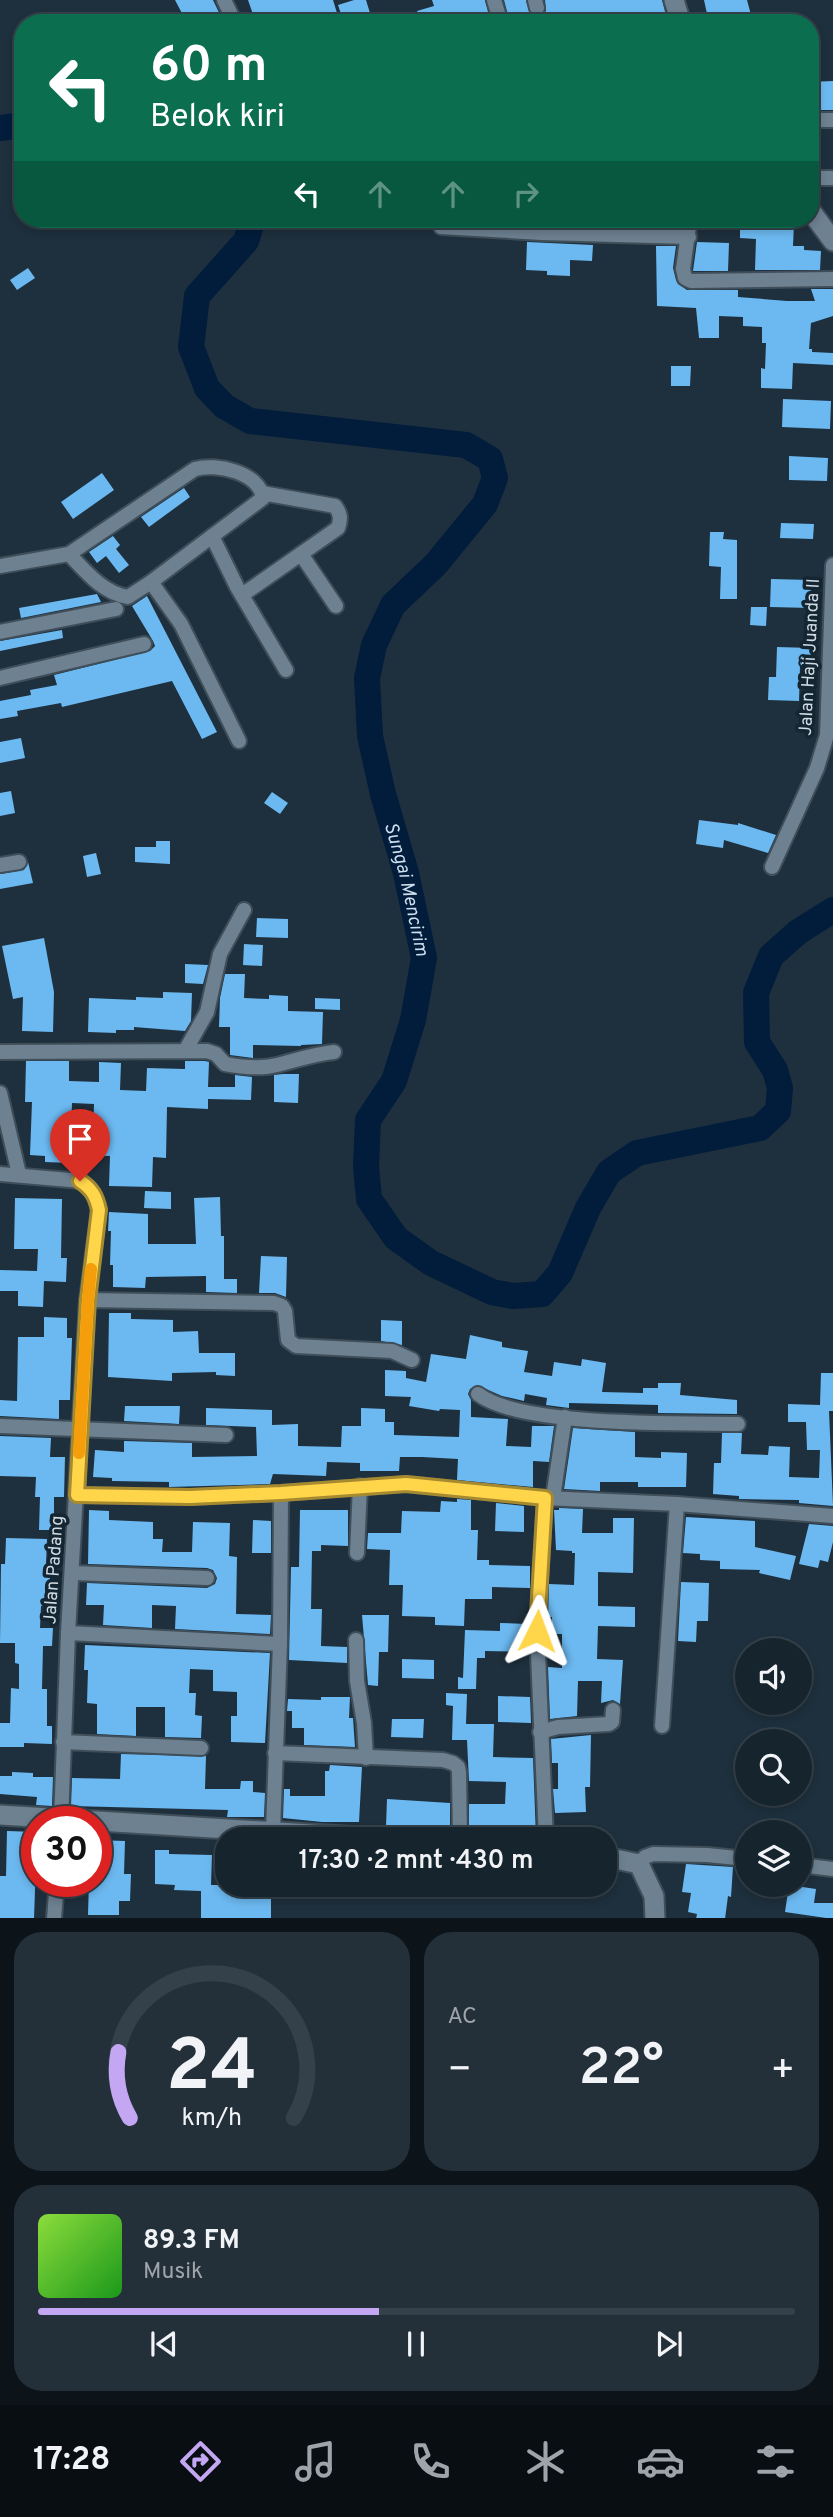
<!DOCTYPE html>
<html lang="id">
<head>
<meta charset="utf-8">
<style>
	body { margin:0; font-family:Overpass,sans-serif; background:#23303a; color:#f1f3f6; height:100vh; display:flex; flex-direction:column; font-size:26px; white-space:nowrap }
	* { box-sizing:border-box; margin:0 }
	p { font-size:23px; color:#9ea4aa }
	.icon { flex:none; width:38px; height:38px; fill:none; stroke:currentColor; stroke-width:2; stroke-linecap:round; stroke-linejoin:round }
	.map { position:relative; height:1918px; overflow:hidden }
	.panel { display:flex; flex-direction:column; gap:14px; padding:14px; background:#0c1419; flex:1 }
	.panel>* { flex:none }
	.hud { position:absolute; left:14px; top:14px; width:805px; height:214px; border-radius:28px; box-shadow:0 4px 10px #0003,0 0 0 2px #35414a; background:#0b6e4f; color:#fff; overflow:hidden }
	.buttons { position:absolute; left:735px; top:1638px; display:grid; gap:14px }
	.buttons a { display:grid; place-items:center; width:77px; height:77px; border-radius:50%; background:#16242e; box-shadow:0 4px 10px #0003,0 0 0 2px #35414a; font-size:35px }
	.speed { position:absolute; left:21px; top:1806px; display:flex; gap:14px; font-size:35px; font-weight:700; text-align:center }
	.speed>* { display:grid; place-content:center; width:91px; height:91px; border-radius:50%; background:#16242e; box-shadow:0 4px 10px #0003,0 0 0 2px #35414a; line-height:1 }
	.speed .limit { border:10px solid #d22; background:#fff; color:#111 }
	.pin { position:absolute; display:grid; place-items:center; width:60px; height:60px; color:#fff; margin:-72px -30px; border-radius:50% 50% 50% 0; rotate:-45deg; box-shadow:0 0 7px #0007 }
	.pin .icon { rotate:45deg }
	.me { position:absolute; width:77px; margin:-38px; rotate:3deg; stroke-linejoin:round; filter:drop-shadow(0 0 5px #0008) }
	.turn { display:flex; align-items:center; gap:24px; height:147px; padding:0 21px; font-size:32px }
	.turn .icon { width:91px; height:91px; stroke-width:2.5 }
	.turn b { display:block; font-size:49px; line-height:60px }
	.lanes { display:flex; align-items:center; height:66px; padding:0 21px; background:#0003; justify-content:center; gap:35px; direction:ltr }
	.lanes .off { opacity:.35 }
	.big { font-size:52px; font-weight:600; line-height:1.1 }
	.panel .tile { flex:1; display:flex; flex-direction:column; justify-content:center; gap:10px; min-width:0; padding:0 24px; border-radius:28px; background:#23303a }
	.panel .dial { align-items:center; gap:0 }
	.dial svg { height:182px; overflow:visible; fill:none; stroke:#35414a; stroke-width:7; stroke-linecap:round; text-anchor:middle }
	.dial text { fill:#f1f3f6; stroke:none }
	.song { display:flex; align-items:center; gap:21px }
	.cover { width:84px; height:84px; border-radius:10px; background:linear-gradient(135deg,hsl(90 70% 55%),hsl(120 70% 35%)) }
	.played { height:7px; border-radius:4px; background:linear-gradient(90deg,#c3a7f2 45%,#35414a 45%) }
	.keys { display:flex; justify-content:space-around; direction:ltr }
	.heat { display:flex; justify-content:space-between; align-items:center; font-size:38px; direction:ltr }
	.panel .tiles { flex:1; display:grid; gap:14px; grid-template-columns:1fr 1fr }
	.tile:last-child { grid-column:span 2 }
	.trip { position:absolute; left:215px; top:1827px; width:402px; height:70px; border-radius:28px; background:#16242e; box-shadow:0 4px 10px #0003,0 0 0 2px #35414a; font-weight:600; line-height:70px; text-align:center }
	.tabs { display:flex; height:112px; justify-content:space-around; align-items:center; background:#090e12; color:#9ea4aa }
	.tabs .icon { width:49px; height:49px }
	.tabs .current { color:#c3a7f2 }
	.tabs b { font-size:32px; color:#f1f3f6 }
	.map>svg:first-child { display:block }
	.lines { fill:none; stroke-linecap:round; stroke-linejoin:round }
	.river { stroke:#011d3b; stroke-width:26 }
	.building { fill:#6cb9f1; fill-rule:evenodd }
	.street-casing { stroke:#3f4e59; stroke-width:18 }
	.secondary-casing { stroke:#3f4e59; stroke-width:23 }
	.street { stroke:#6d8191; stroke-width:14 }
	.secondary { stroke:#6d8191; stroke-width:19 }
	.route-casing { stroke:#a68a30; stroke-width:18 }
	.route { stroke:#ffd54a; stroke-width:12 }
	.slow { stroke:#f59e0b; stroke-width:12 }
	.labels { text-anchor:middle; stroke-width:7; stroke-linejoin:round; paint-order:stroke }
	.street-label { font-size:18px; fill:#d0dbe4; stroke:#142632 }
	.water-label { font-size:19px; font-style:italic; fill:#cfdeef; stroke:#142632 }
</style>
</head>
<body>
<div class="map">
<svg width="833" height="1919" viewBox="0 0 833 1919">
	<rect width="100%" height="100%" fill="#1e303d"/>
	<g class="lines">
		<!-- river -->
		<g class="river">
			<polyline points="0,128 23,125"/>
			<path id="s1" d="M 253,219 L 246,241 L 197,296 L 191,347 L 207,388 L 224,406 L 250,421 L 466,445 L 490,459 L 495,478 L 485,504 L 436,564 L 393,605 L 374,645 L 367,678 L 370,736 L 383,794 L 406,873 L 424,958 L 413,1020 L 394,1081 L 368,1120 L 366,1166 L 369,1199 L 396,1238 L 431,1263 L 492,1292 L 513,1296 L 542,1294 L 560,1273 L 588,1208 L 609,1172 L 637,1153 L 760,1128 L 778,1111 L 780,1088 L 775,1070 L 757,1042 L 756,993 L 771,956 L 798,932 L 833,910"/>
		</g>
	</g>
	<!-- building -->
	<g class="building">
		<polygon points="175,0 213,0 223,21 193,23 190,17 185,19"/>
		<polygon points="248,0 333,0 337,13 308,23 256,23"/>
		<polygon points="354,0 366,0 373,23 344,23 338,5"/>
		<polygon points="432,0 485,0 491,23 421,23 417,11 434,6"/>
		<polygon points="504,0 526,0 530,14 539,17 546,11 545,0 662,0 668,23 510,23"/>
		<polygon points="704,0 747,0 751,15 709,23"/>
		<polygon points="833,81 833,110 810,110 810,82"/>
		<polygon points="609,219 680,219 679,227 609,225"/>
		<polygon points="740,221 794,222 793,246 804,246 804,250 821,251 820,270 755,270 756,239 740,238"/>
		<polygon points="527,242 593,245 592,261 570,260 570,276 547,275 547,271 526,270"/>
		<polygon points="697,242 729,243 728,271 693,271"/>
		<polygon points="656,246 676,246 673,268 676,280 678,284 687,290 738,290 738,297 787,301 815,301 811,289 833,289 833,316 811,323 809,349 812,349 812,352 833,353 833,365 793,363 792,389 761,388 761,368 765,369 766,343 762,343 762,327 743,326 743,317 719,316 719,338 699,338 696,308 657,306"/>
		<polygon points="28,268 35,278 17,290 10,280"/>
		<polygon points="671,366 691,366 690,386 671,386"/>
		<polygon points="783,399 831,401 830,429 782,427"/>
		<polygon points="789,456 828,458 827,481 789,480"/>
		<polygon points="102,473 114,490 73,519 61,502"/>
		<polygon points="184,488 190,497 149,527 141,517"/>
		<polygon points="781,523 814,524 813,539 780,538"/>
		<polygon points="710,532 724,532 723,539 737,540 737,599 720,599 721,567 709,566"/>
		<polygon points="113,536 120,545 116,549 129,565 119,573 106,556 97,563 89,552"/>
		<polygon points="771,579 811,580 811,608 770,607"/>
		<polygon points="97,594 101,602 21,618 19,608"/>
		<polygon points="147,596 217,732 202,739 172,681 62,707 61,703 17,711 18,716 0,719 0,701 31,695 30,690 57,685 54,675 150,651 155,646 153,641 132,606"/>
		<polygon points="751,607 767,607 766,626 750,625"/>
		<polygon points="62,630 63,638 0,651 0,641"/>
		<polygon points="777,647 812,648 812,666 800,666 799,701 768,700 769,677 776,677"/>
		<polygon points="21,738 25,758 0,763 0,742"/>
		<polygon points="11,791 15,813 0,816 0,793"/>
		<polygon points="272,792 288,803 280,814 264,803"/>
		<polygon points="699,820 738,825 738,823 776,835 768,853 724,840 723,848 696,844"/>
		<polygon points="156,841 170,841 170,864 135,862 135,847 156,847"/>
		<polygon points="96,853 101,874 87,877 83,856"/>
		<polygon points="28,862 33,883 0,889 0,874 24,870"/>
		<polygon points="257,918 288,919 288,938 256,937"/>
		<polygon points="44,938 54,992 53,1032 22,1031 23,997 13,999 2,946"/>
		<polygon points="244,944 263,945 262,966 243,965"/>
		<polygon points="185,964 208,965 203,984 185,983"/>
		<polygon points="225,974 245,974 244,998 269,999 269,995 288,996 288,1011 323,1012 322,1044 301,1045 301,1046 253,1045 253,1058 230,1055 230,1027 219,1027 220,998"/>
		<polygon points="163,992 192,993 191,1021 185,1031 134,1027 134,1030 116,1030 116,1033 88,1032 89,998 136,1000 136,997 163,998"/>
		<polygon points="315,998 340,999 340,1010 315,1009"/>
		<path d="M 26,1061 L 69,1061 L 69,1081 L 99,1082 L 99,1062 L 121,1063 L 120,1090 L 146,1091 L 147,1068 L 185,1069 L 185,1061 L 205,1061 L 209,1062 L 208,1087 L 235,1087 L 235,1075 L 252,1077 L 251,1100 L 208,1099 L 208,1109 L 167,1107 L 166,1158 L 153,1157 L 152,1187 L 109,1186 L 110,1156 L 71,1155 L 71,1163 L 45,1162 L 45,1156 L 30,1155 L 32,1102 L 25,1102 ZM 72,1103 L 94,1104 L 93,1133 L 71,1132 Z"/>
		<polygon points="283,1074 299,1074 298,1103 274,1102 274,1075"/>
		<polygon points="145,1191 171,1192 171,1209 144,1208"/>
		<polygon points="220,1197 221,1236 224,1236 224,1279 237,1279 237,1293 206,1292 206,1276 146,1277 145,1288 113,1287 113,1265 110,1265 111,1231 108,1231 109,1212 148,1214 148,1244 196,1244 194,1198"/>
		<polygon points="15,1198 62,1199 61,1258 67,1258 66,1282 44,1281 43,1307 18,1306 18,1291 0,1291 0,1270 37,1271 38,1249 14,1249"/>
		<polygon points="261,1256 287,1257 286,1297 275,1293 259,1293"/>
		<polygon points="109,1313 131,1313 131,1319 173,1320 173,1332 198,1331 199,1353 235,1353 235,1376 216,1375 216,1372 172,1373 172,1381 108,1377"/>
		<polygon points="44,1317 67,1318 67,1338 72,1338 70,1400 59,1400 59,1419 0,1416 0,1400 17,1401 18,1337 44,1337"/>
		<polygon points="381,1320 402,1321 402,1345 381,1341"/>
		<polygon points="470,1335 502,1342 502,1347 528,1351 524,1372 552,1376 554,1362 581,1366 582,1359 606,1363 602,1392 643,1393 643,1388 658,1388 658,1383 681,1383 680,1395 737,1400 737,1414 658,1413 658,1405 569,1403 569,1408 546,1405 547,1398 525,1394 524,1401 502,1396 477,1385 470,1389 468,1394 471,1400 471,1417 508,1419 506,1446 531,1447 532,1426 554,1426 549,1462 533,1461 533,1487 457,1480 458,1459 422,1457 400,1457 399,1471 360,1471 360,1463 327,1462 326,1476 273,1474 270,1484 169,1487 169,1482 112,1481 112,1478 93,1477 95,1450 124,1452 124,1441 192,1443 192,1457 257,1456 256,1427 206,1425 206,1408 272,1410 272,1425 298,1424 298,1446 341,1447 342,1426 361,1426 361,1408 385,1409 385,1422 394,1422 394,1435 459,1437 460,1410 440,1409 439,1411 409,1406 411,1397 385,1396 385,1370 406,1371 406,1378 426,1382 431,1354 466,1359"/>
		<polygon points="821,1373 833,1373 833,1411 829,1411 833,1506 799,1503 799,1500 739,1499 739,1496 713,1494 714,1463 721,1463 722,1433 742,1433 741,1454 768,1455 769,1446 790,1447 789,1477 819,1478 820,1450 807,1450 806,1422 788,1422 788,1404 820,1405"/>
		<polygon points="125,1406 180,1406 179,1424 124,1421"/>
		<polygon points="573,1428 635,1432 635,1457 661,1458 661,1452 687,1453 686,1487 638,1487 638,1482 600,1482 600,1491 564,1489"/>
		<polygon points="0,1436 51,1438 50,1457 65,1457 64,1497 54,1497 54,1530 39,1530 40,1497 35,1497 36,1477 0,1476"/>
		<polygon points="457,1499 471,1500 471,1530 478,1530 477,1560 489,1560 489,1565 530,1566 530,1588 492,1587 492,1599 465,1599 464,1626 435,1625 435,1617 402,1616 403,1585 389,1585 390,1550 367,1549 368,1533 401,1533 402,1511 440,1512 441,1501 457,1502"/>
		<polygon points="496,1503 524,1506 524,1532 495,1531"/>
		<polygon points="559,1508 583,1509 582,1533 613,1533 613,1518 634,1518 633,1573 598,1572 598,1606 635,1607 635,1627 598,1626 597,1659 623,1660 620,1704 613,1700 601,1703 602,1681 578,1681 577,1716 550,1719 548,1667 562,1668 562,1634 552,1634 552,1617 548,1617 549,1584 574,1585 575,1553 572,1553 572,1551 556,1550 554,1510 559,1510"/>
		<polygon points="89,1510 109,1511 109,1520 153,1522 153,1539 163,1539 162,1552 192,1552 193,1522 230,1523 229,1556 237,1557 236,1614 271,1615 270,1634 175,1629 176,1606 152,1605 152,1628 103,1625 104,1605 86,1605 87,1583 207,1588 215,1584 217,1578 213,1570 207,1568 88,1564"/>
		<polygon points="300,1510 348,1510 348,1546 321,1545 321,1551 312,1551 311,1609 322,1609 321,1646 347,1647 347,1663 289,1660 291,1567 299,1567"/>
		<polygon points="686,1517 755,1521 755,1547 796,1556 790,1580 759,1573 760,1570 720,1569 720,1561 700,1560 700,1554 683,1553"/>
		<polygon points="253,1520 271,1521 271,1553 252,1553"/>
		<polygon points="809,1524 833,1526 833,1542 828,1562 820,1560 818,1568 799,1564"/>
		<polygon points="6,1538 47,1539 46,1565 50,1565 50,1585 45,1585 45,1606 41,1606 40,1628 53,1628 52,1646 43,1646 42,1689 47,1689 47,1726 52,1726 52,1744 24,1743 24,1747 0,1747 0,1723 10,1723 11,1688 19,1689 19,1664 15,1663 15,1643 0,1643 1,1564 5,1564"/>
		<polygon points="681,1582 709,1583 708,1621 697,1621 696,1642 678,1641"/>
		<polygon points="362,1615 389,1615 388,1652 379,1652 378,1686 368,1685"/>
		<polygon points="500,1623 528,1624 527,1652 485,1651 485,1658 477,1658 476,1689 458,1689 458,1677 463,1678 465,1630 500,1631"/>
		<polygon points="85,1645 270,1653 265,1743 231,1742 231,1716 237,1716 237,1692 213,1691 213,1670 190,1669 189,1693 196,1693 195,1715 202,1716 201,1738 165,1737 165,1707 136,1707 136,1736 97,1734 97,1704 87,1703 88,1670 84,1670"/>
		<polygon points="402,1659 434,1660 434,1679 402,1678"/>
		<polygon points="446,1693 467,1694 466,1724 494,1724 493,1757 533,1758 536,1837 508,1836 508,1831 469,1830 469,1804 505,1804 506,1782 469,1781 467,1740 452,1740 453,1706 446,1705"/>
		<polygon points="498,1696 530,1697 531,1723 498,1722"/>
		<polygon points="321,1697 350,1697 349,1718 353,1718 355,1747 304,1745 304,1728 292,1728 292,1711 287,1711 288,1699 321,1700"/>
		<polygon points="392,1719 424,1719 423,1738 391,1737"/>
		<polygon points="591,1735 590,1787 585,1787 586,1812 555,1813 553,1789 558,1789 558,1763 552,1763 551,1739"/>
		<polygon points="121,1754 206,1756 205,1789 240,1789 241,1781 253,1781 253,1792 265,1793 264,1817 227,1817 228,1810 71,1806 72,1778 120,1779"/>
		<polygon points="330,1765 362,1767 359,1822 322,1822 283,1818 284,1789 290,1789 290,1796 325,1796 325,1771 329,1771"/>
		<polygon points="12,1772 33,1773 33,1777 53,1777 52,1806 36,1805 37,1797 0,1794 0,1776 12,1776"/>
		<polygon points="387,1799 450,1803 450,1833 422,1832 422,1830 386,1826"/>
		<polygon points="7,1831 37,1832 34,1919 0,1919 0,1876 6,1876"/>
		<polygon points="96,1840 125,1841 124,1874 131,1874 130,1901 119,1901 119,1915 88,1915 89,1881 96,1881"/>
		<polygon points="155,1850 169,1850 169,1854 212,1855 211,1885 271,1885 271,1919 201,1919 201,1891 174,1890 175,1885 155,1884"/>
		<polygon points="686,1864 733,1867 731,1897 728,1896 725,1919 696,1919 697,1914 688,1912 691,1893 682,1892"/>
		<polygon points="789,1885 816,1889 814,1903 833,1903 833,1919 785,1912"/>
	</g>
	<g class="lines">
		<defs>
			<g id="street">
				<polyline points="224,0 235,23"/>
				<polyline points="494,0 501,23"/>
				<polyline points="535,0 537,8"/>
				<polyline points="810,120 833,120"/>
				<polyline points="810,178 833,178"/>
				<polyline points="690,219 683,269 685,278 691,281 833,279"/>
				<polyline points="441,227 542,233 689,237"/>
				<polyline points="212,536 237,587 286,670"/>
				<path d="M 69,554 C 86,572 103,593 128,597 L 151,582 L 181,624 L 239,741"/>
				<polyline points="301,554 336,606"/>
				<path d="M 0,566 L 69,554 L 195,469 C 216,463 259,472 263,498 L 151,582"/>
				<path d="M 242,595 L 338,528 C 341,519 341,514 335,506 L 262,493"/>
				<polyline points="0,632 116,609"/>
				<polyline points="0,678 144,644"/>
				<polyline points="0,865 19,862"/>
				<polyline points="772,867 817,768 827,735 833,565"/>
				<polyline points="185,1051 207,1012 220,954 244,910"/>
				<path d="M 0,1052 L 207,1051 L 216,1054 L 225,1064 C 241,1067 262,1069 277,1065 C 297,1060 314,1054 334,1052"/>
				<polyline points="0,1093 19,1174"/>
				<path d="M 0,1174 L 81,1181 C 92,1189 96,1196 99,1210 L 87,1300 L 68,1633 L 61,1822"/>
				<polyline points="87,1300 274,1303 282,1306 285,1311 288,1340 296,1346 392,1351 412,1360"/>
				<path d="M 478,1394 C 520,1427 680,1423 738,1424"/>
				<polyline points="0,1426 226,1435"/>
				<polyline points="77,1495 190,1497 281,1493 406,1484 545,1498 677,1504 833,1516"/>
				<polyline points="545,1498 537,1631 546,1839"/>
				<polyline points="553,1498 565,1417"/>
				<polyline points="357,1553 360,1486"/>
				<polyline points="73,1573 207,1578"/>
				<polyline points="68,1633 280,1644"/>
				<polyline points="356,1640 357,1681 364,1723 366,1758"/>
				<polyline points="662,1726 677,1504"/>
				<polyline points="540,1732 558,1727 609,1724 612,1722 613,1710"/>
				<polyline points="63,1742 201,1748"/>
				<polyline points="275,1753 443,1760 453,1763 458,1767 459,1772 460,1839"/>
				<polyline points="273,1831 280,1644 281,1493"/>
				<polyline points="639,1864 645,1857 653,1854 707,1855 747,1859"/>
				<polyline points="800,1865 833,1869"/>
				<polyline points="54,1919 57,1881"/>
			</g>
			<g id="secondary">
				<polyline points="674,0 681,23"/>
				<polyline points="810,210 833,241"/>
				<polyline points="0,1815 392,1839"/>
				<polyline points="606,1857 639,1864 654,1896 655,1919"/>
			</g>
		</defs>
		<!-- street casing -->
		<use href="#street" class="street-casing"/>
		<!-- secondary casing -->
		<use href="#secondary" class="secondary-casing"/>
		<!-- street -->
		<use href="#street" class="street"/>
		<!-- secondary -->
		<use href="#secondary" class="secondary"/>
	</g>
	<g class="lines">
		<defs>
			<path id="route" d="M 80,1181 C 92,1189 96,1196 99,1210 L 88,1300 L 77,1495 L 190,1497 L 281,1493 L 406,1484 L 545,1498 L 537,1631"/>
		</defs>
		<!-- route casing -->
		<use href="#route" class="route-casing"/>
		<!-- route -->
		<use href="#route" class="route"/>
		<!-- slow -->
		<polyline class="slow" points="79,1453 88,1300 91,1269"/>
	</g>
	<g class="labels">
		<!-- street labels -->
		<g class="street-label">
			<text transform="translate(809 657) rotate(-87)" y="6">Jalan Haji Juanda II</text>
			<text transform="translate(53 1570) rotate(-86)" y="6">Jalan Padang</text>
		</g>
		<!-- water labels -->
		<g class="water-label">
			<text dy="7" stroke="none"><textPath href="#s1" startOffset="970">Sungai Mencirim</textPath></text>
		</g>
	</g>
</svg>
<div class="buttons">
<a><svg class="icon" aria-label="sound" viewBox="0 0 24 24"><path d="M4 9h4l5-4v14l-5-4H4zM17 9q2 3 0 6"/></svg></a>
<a><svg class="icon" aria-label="search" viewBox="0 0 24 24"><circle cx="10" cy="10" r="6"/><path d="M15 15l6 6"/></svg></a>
<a><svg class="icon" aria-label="layers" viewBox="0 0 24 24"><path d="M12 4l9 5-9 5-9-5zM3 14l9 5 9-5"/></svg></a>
</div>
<div class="speed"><div class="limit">30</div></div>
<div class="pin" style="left:80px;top:1181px;background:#d93025"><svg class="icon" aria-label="arrive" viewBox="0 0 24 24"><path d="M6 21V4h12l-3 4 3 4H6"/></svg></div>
<svg class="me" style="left:537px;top:1631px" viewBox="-20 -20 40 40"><path d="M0-17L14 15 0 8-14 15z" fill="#ffd54a" stroke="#fff" stroke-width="4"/></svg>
<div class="trip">17:30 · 2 mnt · 430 m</div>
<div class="hud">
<div class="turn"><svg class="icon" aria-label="left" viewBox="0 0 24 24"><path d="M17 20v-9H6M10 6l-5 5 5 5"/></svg><div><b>60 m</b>Belok kiri</div></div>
<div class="lanes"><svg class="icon" aria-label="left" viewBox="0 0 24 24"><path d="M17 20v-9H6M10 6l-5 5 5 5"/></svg><svg class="icon off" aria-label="ahead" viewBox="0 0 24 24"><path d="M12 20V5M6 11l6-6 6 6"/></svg><svg class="icon off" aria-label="ahead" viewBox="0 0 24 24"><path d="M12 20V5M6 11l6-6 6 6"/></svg><svg class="icon off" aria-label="right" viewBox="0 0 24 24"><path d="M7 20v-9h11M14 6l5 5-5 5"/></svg></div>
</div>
</div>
<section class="panel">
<div class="tiles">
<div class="tile dial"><svg viewBox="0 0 100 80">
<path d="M14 69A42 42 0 1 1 86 69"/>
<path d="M14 69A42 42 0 0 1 9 40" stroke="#c3a7f2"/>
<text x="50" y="56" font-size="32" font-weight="700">24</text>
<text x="50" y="72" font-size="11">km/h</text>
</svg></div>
<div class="tile"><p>AC</p>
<div class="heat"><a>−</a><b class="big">22°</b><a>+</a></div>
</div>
<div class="tile">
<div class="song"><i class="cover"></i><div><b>89.3 FM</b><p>Musik</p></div></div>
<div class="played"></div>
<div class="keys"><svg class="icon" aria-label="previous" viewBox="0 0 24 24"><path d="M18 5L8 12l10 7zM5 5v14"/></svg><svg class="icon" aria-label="pause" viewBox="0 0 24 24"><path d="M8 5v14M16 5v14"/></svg><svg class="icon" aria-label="next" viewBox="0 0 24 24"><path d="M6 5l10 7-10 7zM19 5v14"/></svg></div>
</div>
</div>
</section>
<nav class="tabs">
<b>17:28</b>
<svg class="icon current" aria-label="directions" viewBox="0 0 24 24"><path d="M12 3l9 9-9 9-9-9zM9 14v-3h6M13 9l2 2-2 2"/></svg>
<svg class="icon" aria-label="music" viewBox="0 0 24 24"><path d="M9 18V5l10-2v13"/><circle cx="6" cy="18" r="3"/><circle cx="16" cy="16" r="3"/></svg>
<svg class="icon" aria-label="phone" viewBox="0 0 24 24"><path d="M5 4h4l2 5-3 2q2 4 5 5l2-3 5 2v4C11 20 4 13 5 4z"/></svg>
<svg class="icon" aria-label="climate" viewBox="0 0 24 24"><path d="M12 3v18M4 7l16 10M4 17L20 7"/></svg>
<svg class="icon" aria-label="car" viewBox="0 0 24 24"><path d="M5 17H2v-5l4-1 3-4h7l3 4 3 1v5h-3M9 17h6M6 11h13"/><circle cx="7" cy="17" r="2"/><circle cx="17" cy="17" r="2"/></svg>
<svg class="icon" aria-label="filters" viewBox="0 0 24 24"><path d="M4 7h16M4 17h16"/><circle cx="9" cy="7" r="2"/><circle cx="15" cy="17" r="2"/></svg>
</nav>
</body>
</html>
